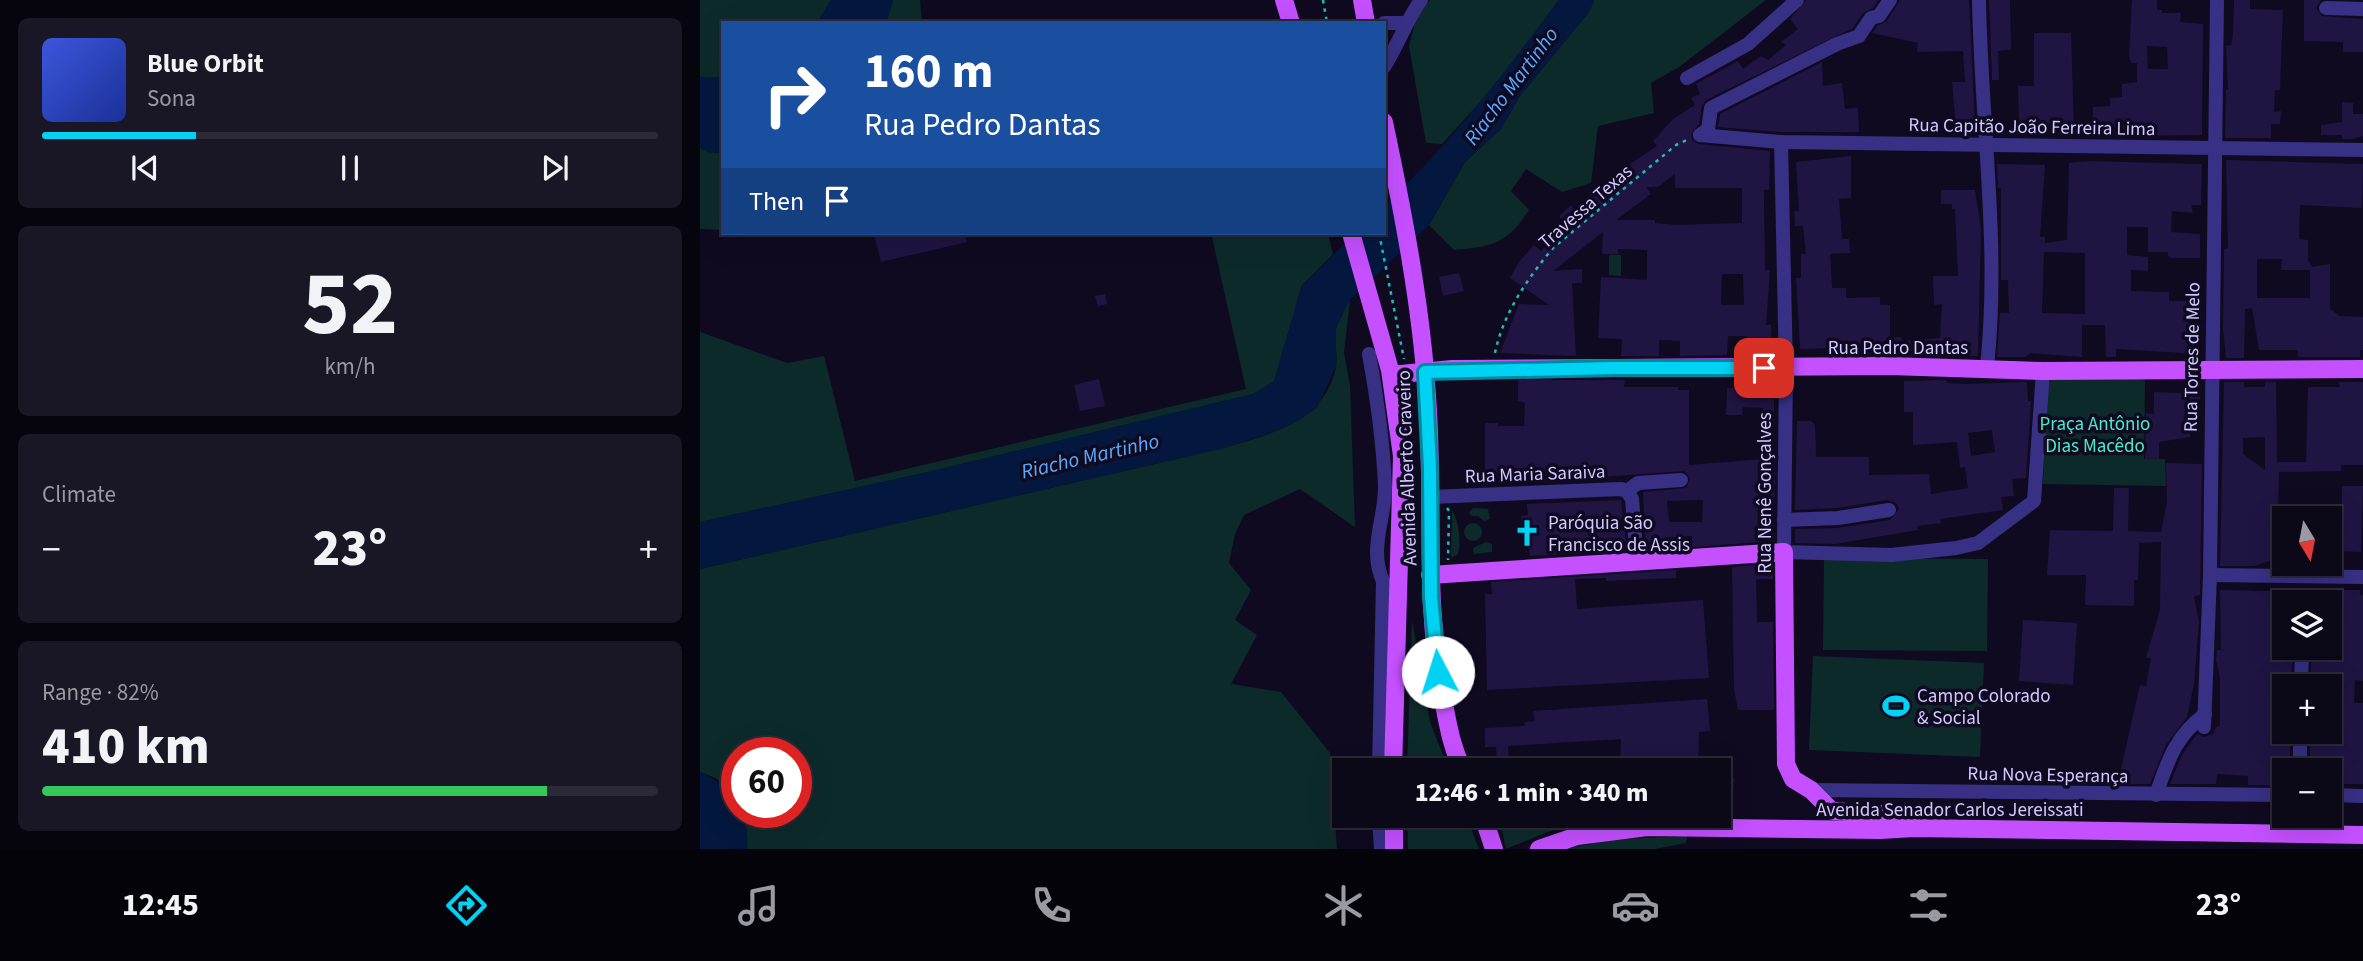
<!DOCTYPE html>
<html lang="en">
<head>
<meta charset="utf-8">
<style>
	body { margin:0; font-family:"Source Sans 3",sans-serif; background:#191625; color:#f1f3f6; height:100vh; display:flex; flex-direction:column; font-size:26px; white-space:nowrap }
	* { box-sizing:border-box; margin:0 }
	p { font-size:23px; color:#9a9aa2 }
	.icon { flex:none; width:38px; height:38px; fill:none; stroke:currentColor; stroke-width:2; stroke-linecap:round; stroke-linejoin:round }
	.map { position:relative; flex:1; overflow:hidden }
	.sheet { display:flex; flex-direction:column; gap:18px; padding:18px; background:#06040d; width:700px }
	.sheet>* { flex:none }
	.hud { position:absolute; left:21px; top:21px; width:665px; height:214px; border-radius:0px; box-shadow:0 7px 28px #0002,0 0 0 2px #2b2937; background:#1a4fa0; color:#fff; overflow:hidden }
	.needle { width:46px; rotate:170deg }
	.controls { position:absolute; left:1572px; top:506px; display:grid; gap:14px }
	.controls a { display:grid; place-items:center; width:70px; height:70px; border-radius:0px; background:#0b0818; box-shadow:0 7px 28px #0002,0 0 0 2px #2b2937; font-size:35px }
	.speed { position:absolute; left:21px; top:737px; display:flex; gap:14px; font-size:35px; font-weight:700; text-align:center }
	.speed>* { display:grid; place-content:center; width:91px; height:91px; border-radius:50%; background:#0b0818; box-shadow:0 7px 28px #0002,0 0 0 2px #2b2937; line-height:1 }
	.speed .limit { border:10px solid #d22; background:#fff; color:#111 }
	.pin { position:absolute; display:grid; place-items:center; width:60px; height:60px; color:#fff; margin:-30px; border-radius:14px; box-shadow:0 4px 10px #0006 }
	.me { position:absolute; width:77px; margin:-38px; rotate:355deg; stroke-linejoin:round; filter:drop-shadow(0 0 5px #0008) }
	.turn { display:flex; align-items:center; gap:24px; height:147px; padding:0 28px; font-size:32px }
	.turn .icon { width:91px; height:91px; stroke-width:2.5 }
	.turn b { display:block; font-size:49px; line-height:60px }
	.then { display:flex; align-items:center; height:66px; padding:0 28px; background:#0003; gap:14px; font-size:26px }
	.big { font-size:52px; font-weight:800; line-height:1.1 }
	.sheet .tile { flex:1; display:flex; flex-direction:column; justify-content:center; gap:10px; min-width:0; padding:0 24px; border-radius:10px; background:#191625 }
	.sheet .dial { align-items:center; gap:0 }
	.dial b { font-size:91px; line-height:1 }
	.song { display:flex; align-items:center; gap:21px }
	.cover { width:84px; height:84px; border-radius:10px; background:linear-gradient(135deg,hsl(230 70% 55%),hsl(230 70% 35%)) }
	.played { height:7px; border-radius:4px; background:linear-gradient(90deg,#00d2f4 25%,#2b2937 25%) }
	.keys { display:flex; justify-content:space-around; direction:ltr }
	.heat { display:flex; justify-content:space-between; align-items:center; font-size:38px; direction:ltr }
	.charge { height:10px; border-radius:5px; background:linear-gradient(90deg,#34c759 82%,#2b2937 0) }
	.trip { position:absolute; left:632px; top:758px; width:399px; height:70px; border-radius:0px; background:#0b0818; box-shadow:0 7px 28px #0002,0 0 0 2px #2b2937; font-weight:800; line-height:70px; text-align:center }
	.tab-bar { display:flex; height:112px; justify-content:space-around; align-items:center; background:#04030a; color:#9a9aa2 }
	.tab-bar .icon { width:49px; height:49px }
	.tab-bar .active { color:#00d2f4 }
	.tab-bar b { font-size:32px; color:#f1f3f6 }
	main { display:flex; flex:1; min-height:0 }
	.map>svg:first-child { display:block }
	.green { fill:#0d2a2a }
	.water { fill:#04173f }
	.building { fill:#201443; fill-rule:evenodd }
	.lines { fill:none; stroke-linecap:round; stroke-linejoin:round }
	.path { stroke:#21bbb8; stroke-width:2.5; stroke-dasharray:3.5 5; stroke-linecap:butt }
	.minor { stroke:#373084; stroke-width:14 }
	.major { stroke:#c450ff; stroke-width:18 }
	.route-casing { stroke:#00889f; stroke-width:18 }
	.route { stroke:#00d2f4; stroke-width:12 }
	.labels { text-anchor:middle; stroke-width:7; stroke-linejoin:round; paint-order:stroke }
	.street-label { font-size:19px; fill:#d1c9ff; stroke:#0f0a20 }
	.park-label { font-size:19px; fill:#49ebc9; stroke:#0f0a20 }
	.poi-label { font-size:19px; fill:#d1c9ff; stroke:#0f0a20; text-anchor:start }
	.water-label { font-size:21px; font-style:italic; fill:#57abff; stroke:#0f0a20 }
</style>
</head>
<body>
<main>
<section class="sheet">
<div class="tile">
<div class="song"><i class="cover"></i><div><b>Blue Orbit</b><p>Sona</p></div></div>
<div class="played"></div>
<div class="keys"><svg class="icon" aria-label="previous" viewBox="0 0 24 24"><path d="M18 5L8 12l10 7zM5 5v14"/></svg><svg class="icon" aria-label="pause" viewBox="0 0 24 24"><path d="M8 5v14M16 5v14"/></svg><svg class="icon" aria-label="next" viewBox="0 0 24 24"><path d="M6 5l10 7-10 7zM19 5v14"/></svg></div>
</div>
<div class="tile dial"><b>52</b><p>km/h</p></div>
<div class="tile"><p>Climate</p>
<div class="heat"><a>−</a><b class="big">23°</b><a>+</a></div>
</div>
<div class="tile"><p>Range · 82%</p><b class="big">410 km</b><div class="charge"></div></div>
</section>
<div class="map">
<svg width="1663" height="849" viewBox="0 0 1663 849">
	<rect width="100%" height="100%" fill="#0f0a20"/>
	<!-- green -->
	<g class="green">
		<polygon points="0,0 131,0 117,23 23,23 23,77 0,77"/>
		<polygon points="193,0 220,0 222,23 186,23"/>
		<polygon points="730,0 859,0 793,88 742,144 726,143 709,46 716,19"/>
		<path d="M 894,0 L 1066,0 L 979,67 L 951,83 L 954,113 L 898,126 L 891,183 L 862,192 L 826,169 L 811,191 L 829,210 C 808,243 793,247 754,250 L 729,225 L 765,162 L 801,129 L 819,97 L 889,12 Z"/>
		<polygon points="0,148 8,152 23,153 23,230 0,229"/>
		<polygon points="511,233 628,233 633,254 602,285 574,382 553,394 228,472 0,522 0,332 87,363 124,356 155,481 546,389"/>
		<polygon points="909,255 921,255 921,276 909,275"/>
		<path d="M 650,300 L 644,352 L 650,386 L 655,527 L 600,489 L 544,515 L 535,534 L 529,563 L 551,590 L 535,620 L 557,635 L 531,684 L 581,692 L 630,753 L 637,849 L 47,849 L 40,812 L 96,812 L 96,752 L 37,752 L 37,803 L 16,778 L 0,772 L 0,569 L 520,449 C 567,435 625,423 636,367 C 638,355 634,342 636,329 C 638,320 645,309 650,300 Z"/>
		<polygon points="1353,377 1442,378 1445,381 1444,459 1465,459 1466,486 1343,484 1347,385"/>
		<polygon points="773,508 788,509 790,519 784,521 778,516 772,516 769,513"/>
		<path d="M 752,510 C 759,521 761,542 758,554 L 751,558 Z"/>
		<circle cx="773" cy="532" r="9"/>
		<polygon points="786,542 792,544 792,552 774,554 773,548"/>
		<polygon points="1124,558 1288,559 1287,651 1123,650"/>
		<polygon points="712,620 730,722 749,770 707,770"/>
		<polygon points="1113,656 1284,663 1280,757 1109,750"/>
		<polygon points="707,816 766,816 779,849 708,849"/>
		<polygon points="799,816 986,816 987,817 898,820 855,829 806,849"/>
		<polygon points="987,836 986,843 955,849 864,849 917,839"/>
	</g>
	<!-- water -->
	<g class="water">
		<polygon points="131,0 193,0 186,23 117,23"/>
		<path d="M 859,0 L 894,0 L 889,12 L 819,97 L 801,129 L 765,162 L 729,225 L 650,300 L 636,328 L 636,366 L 617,408 L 598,421 L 565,435 L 520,449 L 0,569 L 0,522 L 228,472 L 553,394 L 574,381 L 602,285 L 656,233 L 684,233 L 684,206 C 750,144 805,72 859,0 Z"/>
		<polygon points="0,77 23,77 23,153 8,152 0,148"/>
		<path d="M 0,772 C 29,783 51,818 47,849 L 0,849 Z"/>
	</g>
	<!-- building -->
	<g class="building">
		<path d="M 1106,0 L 1178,0 L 1173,8 L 1163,13 L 1153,28 L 1006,100 L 1002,106 L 999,124 L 991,134 L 992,140 L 998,144 L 1070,151 L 1069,190 L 1064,190 L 1064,201 L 1065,270 L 1070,270 L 1066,325 L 1071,325 L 1072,348 L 1047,349 L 1047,336 L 1028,336 L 1027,355 L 980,356 L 980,341 L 959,340 L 959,356 L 921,356 L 922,339 L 898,338 L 901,277 L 947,280 L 947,250 L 918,249 L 918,254 L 902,254 L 903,232 L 853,271 L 882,269 L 882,283 L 872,283 L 876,356 L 800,353 L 819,304 L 849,305 L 810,278 L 819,262 L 834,245 L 841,251 L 867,226 L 859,216 L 871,205 L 874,209 L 909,178 L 957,146 L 953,141 L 973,119 L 995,105 L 991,98 L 1000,94 L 996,84 L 1038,61 L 1043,69 L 1061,56 L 1068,60 L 1086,45 L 1081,42 L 1098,29 L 1090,19 ZM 975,174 L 975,188 L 1042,188 L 1042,223 L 976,225 L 955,223 L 955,220 L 916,220 L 951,194 L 946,187 L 958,187 ZM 1022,274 L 1043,274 L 1044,305 L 1021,305 Z"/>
		<polygon points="1200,0 1269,0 1275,125 1256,126 1252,82 1265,82 1263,51 1217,52 1218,43 1172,33 1177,26 1187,21"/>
		<polygon points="1289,0 1310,0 1311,50 1298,51 1299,80 1292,80"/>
		<path d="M 1432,0 L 1457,0 L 1457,10 L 1462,10 L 1462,13 L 1481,13 L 1480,22 L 1503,24 L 1502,135 L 1428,136 L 1428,131 L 1393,135 L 1393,107 L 1410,106 L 1410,98 L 1422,97 L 1422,84 L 1437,82 L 1437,63 L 1431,63 L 1429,56 ZM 1447,46 L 1467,47 L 1468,69 L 1448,69 Z"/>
		<polygon points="1534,0 1550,0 1550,9 1583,10 1580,90 1575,90 1574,112 1581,111 1580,124 1571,124 1571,138 1525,138 1526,89 1528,89 1526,46 1531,45 1533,36"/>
		<polygon points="1604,0 1621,0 1616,8 1622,16 1663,19 1663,52 1643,52 1643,42 1604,41"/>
		<polygon points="1334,33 1371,33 1374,130 1369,131 1369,135 1347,133 1347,128 1319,128 1318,86 1334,86"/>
		<polygon points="1122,62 1123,86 1142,83 1145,109 1158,108 1159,132 1081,132 1018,127 1020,114"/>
		<polygon points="1642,102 1653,103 1653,114 1663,114 1663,136 1652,139 1642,139 1642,135 1621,135 1621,125 1642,122"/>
		<polygon points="1151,156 1151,198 1139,199 1142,239 1149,239 1150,253 1130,254 1132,288 1146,288 1146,298 1180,297 1180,305 1190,305 1190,337 1201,337 1202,341 1240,338 1242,304 1234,305 1233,276 1258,276 1255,209 1252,209 1252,204 1241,204 1241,190 1275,190 1281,230 1278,356 1192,355 1192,348 1178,347 1100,349 1096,278 1101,278 1101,254 1106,254 1103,226 1095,226 1094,211 1099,211 1096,162"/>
		<path d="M 1526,160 L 1663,164 L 1662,208 L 1600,205 L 1599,239 L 1608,240 L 1608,260 L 1612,267 L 1630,264 L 1630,309 L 1640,316 L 1663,317 L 1663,350 L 1660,350 L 1660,357 L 1598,357 L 1598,350 L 1559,350 L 1552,308 L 1545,309 L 1544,358 L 1526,358 L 1523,329 L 1524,249 L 1528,248 ZM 1557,259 L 1582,259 L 1581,270 L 1610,270 L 1610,298 L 1557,298 Z"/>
		<path d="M 1389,161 L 1502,164 L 1501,205 L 1491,205 L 1493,213 L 1472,211 L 1471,232 L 1500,234 L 1500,258 L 1472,258 L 1468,256 L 1468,252 L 1448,252 L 1448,227 L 1427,227 L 1427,255 L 1448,257 L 1448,271 L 1431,270 L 1431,291 L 1469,292 L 1469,301 L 1494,301 L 1494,312 L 1499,312 L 1498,354 L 1416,349 L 1416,357 L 1406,357 L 1405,325 L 1382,325 L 1382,357 L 1330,353 L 1326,357 L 1297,357 L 1300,313 L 1309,313 L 1308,280 L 1301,280 L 1301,188 L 1298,188 L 1297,164 L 1345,165 L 1340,237 L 1345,237 L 1345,243 L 1367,240 L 1369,163 ZM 1344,252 L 1385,253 L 1385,314 L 1342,313 Z"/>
		<polygon points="183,233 265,233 267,242 181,262 174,235"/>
		<polygon points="759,273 764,291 743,296 739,277"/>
		<polygon points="405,294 407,304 398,306 395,296"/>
		<polygon points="399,379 405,406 380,411 374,385"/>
		<path d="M 818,380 L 925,380 L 924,387 L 978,387 L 978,390 L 989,390 L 989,465 L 1075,458 L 1074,541 L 992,547 L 992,536 L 963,538 L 964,548 L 946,550 L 943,492 L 986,488 L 990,479 L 985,471 L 800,484 L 802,474 L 785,474 L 785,423 L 798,423 L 798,426 L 824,426 L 825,403 L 818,401 ZM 1003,500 L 1002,522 L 969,522 L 967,501 Z"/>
		<path d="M 1246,380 L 1247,383 L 1264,384 L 1327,382 L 1328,401 L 1331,401 L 1326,478 L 1312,479 L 1314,496 L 1301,497 L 1303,510 L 1240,519 L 1241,523 L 1217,526 L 1218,530 L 1170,538 L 1135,544 L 1095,543 L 1095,529 L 1138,528 L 1190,520 L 1199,509 L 1196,503 L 1188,500 L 1137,508 L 1095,510 L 1097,421 L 1111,421 L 1115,425 L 1116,457 L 1169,457 L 1169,475 L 1229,474 L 1231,494 L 1268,488 L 1265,467 L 1260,468 L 1257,442 L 1213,445 L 1213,412 L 1204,412 L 1204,381 ZM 1292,430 L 1295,452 L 1271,456 L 1268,433 Z"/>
		<path d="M 1524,382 L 1544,382 L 1544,387 L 1565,387 L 1565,382 L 1576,382 L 1577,462 L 1606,462 L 1608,387 L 1640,387 L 1639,382 L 1663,382 L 1663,465 L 1641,465 L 1641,471 L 1579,472 L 1578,513 L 1584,513 L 1584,560 L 1572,560 L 1554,566 L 1520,566 ZM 1565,437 L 1565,470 L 1543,454 L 1543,438 Z"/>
		<polygon points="1027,388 1074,388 1074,422 1063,422 1063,408 1043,407 1042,415 1026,415"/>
		<polygon points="1454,392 1500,394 1499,419 1491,418 1490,437 1459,442 1459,459 1445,459 1446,413 1454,414"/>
		<polygon points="1466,463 1502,464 1500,595 1494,596 1499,622 1494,684 1487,717 1466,745 1450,784 1427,784 1418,782 1440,685 1446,686 1451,658 1446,658 1460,610 1461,542 1439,543 1438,580 1434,580 1434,606 1385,605 1386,575 1347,575 1350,530 1413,531 1414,488 1429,488 1428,531 1461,532 1467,502"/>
		<polygon points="1642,486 1663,486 1661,552 1640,551 1640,561 1629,560 1629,536 1642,534"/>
		<polygon points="921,500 927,551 830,556 829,544 823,545 821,516 828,515 827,504"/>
		<polygon points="1073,564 1073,579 1056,579 1057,622 1073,622 1074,710 1038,710 1034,689 1032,567"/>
		<polygon points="976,570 976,578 906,581 906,578 875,579 877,609 1003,600 1009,678 787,690 785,594 792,594 791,582"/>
		<polygon points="1520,590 1604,592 1604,602 1584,602 1584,648 1593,648 1591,686 1584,686 1584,732 1590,732 1590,770 1584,770 1584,785 1548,785 1548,776 1517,774 1516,784 1470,784 1482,755 1494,738 1497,734 1504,737 1513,734 1516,727 1520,726 1520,677 1516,660 1517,650 1521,650"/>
		<polygon points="1639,590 1660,590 1660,595 1663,595 1663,681 1655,680 1654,703 1663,703 1663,784 1629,784 1629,768 1610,770 1610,732 1631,732 1629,686 1611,686 1611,648 1629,648 1629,596 1637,596"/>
		<polygon points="1323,620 1377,623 1373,685 1319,681"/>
		<polygon points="1007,699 1010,731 999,732 998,770 920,770 921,739 808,746 809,761 797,762 796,747 785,747 785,728 825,726 824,722 835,721 833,711"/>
		<polygon points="1018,778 1034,778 1033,792 1018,792"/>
	</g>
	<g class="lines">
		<!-- path -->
		<g class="path">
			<polyline points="623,0 627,23"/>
			<polyline points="679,233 704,359"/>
			<path d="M 795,353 C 803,314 827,279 853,248 L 976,145 L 987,140"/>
			<polyline points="747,508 749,511 748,560"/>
		</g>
		<!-- minor -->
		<g class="minor">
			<path d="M 1279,0 C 1281,123 1300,245 1287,367"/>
			<polyline points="1626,8 1663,9"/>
			<polyline points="684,23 705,23"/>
			<path d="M 684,67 C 698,45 706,21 721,0"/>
			<polyline points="987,78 1048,44 1097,0"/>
			<polyline points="1000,135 1081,142 1663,150"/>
			<polyline points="1000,135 1008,129 1011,108 1137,44 1159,36 1171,18 1179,16 1190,0"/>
			<polyline points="1081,142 1086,369 1084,552 1191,555 1256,548 1278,543 1334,501 1343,371"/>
			<path d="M 669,354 C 677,398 683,440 685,485 C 686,518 668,548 683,581 L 679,770"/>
			<polyline points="927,491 932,499 937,561"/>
			<polyline points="730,497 921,489 927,491 938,483 981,480"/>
			<polyline points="1084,520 1138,518 1189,510"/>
			<polyline points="1510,575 1663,577"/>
			<polyline points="1601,686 1602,650"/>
			<polyline points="1504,727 1510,575 1517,0"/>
			<polyline points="1600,770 1600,732"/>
			<polyline points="1111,790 1584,795"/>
			<path d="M 1456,795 C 1468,760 1475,737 1505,714"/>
			<polyline points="1629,795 1663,796"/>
			<polyline points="679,816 681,849"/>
		</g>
		<!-- major -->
		<g class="major">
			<polyline points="584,0 591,23"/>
			<polyline points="662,0 666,23"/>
			<path d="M 684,122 C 703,212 721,304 727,396 C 735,497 723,599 743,699 C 748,724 751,746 763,770"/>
			<polyline points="651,233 690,370 702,456 693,770"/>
			<polyline points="691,375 752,369 913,368 1190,366 1343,371 1663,369"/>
			<polyline points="730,575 1084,552 1086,764 1093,779 1111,790 1132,811 1198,815 1214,828"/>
			<polyline points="694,816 694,849"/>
			<polyline points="783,816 794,849"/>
			<polyline points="839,849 877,836 947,827 1180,830 1214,828 1663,835"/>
		</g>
	</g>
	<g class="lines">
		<defs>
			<polyline id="route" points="738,672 731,597 730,468 725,372 913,368 1064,368"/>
		</defs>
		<!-- route casing -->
		<use href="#route" class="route-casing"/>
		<!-- route -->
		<use href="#route" class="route"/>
	</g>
	<!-- icons -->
	<defs>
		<symbol id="church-bare" viewBox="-9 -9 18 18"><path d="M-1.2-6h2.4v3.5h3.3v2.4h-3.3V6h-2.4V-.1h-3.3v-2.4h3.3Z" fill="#00d2f4" stroke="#0f0a20" stroke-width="2.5" paint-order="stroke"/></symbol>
		<symbol id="stadium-bare" viewBox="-9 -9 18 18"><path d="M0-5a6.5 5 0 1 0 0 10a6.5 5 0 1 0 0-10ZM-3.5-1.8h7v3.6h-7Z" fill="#00d2f4" stroke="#0f0a20" stroke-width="2.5" paint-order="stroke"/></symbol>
	</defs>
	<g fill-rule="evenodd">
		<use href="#church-bare" x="808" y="514" width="38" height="38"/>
		<use href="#stadium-bare" x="1177" y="687" width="38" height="38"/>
	</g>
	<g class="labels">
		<!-- street labels -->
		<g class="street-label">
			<text transform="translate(1332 126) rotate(1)" y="7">Rua Capitão João Ferreira Lima</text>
			<text transform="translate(885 206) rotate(-41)" y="7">Travessa Texas</text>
			<text x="1198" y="354">Rua Pedro Dantas</text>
			<text transform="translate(1491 357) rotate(-89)" y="7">Rua Torres de Melo</text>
			<text transform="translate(706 468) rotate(-92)" y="7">Avenida Alberto Craveiro</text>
			<text transform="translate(835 473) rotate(-2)" y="7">Rua Maria Saraiva</text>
			<text transform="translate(1064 493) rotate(-90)" y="7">Rua Nenê Gonçalves</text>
			<text transform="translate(1348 774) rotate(1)" y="7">Rua Nova Esperança</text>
			<text x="1250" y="816">Avenida Senador Carlos Jereissati</text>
		</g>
		<!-- park labels -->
		<g class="park-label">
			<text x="1395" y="430">Praça Antônio<tspan x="1395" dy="22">Dias Macêdo</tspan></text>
		</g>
		<!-- poi labels -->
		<g class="poi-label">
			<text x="848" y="529">Paróquia São<tspan x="848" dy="22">Francisco de Assis</tspan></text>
			<text x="1217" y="702">Campo Colorado<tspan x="1217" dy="22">&amp; Social</tspan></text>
		</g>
		<!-- water labels -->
		<g class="water-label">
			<text transform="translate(811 86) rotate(-53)" y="7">Riacho Martinho</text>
			<text transform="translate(390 456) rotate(-13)" y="7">Riacho Martinho</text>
		</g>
	</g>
</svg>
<div class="controls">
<a><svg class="needle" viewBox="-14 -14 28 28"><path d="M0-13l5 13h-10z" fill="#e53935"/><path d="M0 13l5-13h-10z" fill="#9a9aa2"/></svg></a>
<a><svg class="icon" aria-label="layers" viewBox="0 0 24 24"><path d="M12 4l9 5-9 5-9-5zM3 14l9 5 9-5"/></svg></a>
<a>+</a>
<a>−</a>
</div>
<div class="speed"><div class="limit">60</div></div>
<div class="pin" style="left:1064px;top:368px;background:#d93025"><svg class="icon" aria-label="arrive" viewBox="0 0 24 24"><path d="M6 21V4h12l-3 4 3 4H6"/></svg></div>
<svg class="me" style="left:738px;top:672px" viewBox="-20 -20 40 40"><circle r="19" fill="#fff"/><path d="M0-13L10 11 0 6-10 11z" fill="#00d2f4"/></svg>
<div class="trip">12:46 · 1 min · 340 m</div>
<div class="hud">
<div class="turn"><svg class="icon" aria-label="right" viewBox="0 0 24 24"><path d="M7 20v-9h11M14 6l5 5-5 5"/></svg><div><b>160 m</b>Rua Pedro Dantas</div></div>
<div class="then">Then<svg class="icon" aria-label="arrive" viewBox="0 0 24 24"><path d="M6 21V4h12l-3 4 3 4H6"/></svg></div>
</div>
</div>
</main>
<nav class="tab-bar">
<b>12:45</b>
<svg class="icon active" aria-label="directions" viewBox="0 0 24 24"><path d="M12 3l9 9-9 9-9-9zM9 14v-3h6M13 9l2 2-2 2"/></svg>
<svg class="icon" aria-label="music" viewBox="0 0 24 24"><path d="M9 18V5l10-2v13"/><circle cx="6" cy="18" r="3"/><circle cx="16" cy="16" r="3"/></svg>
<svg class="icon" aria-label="phone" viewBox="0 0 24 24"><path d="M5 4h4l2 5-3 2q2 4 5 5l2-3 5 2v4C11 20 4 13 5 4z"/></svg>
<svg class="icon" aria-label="climate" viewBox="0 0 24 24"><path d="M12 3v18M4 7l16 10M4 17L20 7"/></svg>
<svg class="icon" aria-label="car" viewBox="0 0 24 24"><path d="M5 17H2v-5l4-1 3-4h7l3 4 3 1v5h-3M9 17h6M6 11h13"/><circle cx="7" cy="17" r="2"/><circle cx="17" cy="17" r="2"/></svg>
<svg class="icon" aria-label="filters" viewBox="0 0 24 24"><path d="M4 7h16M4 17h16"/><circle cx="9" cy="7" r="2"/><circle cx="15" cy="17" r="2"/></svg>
<b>23°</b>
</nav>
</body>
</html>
